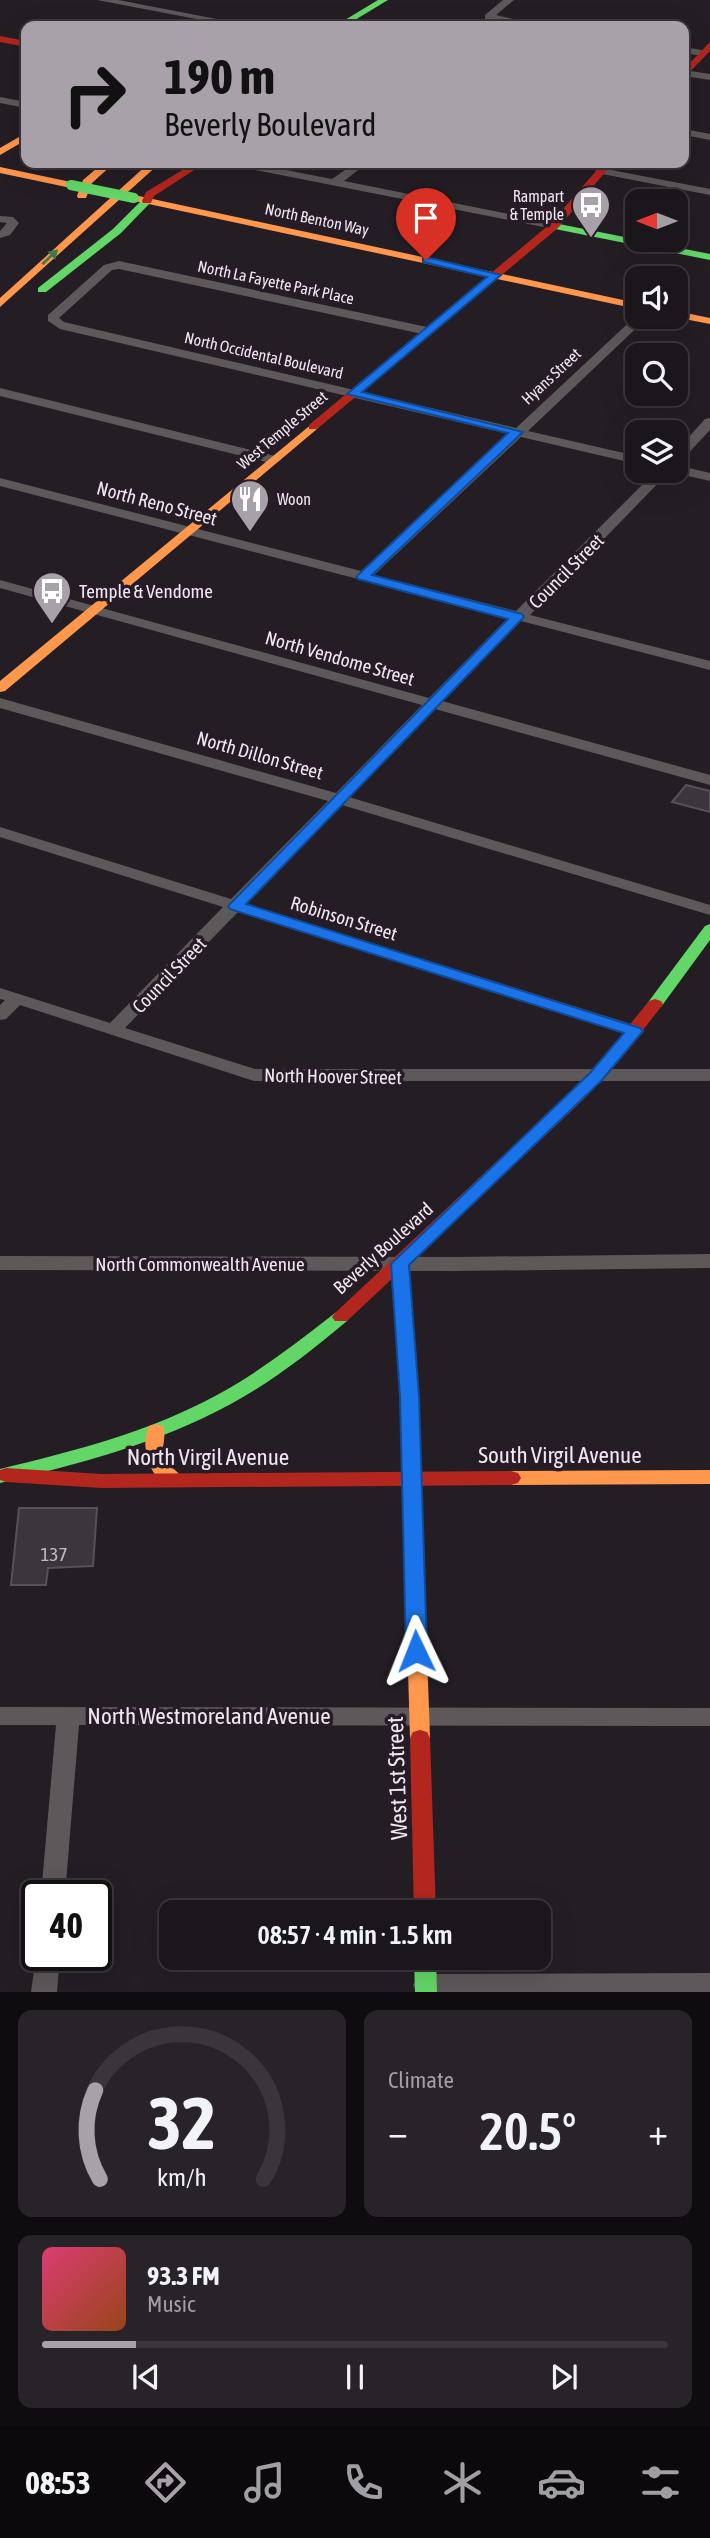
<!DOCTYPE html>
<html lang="en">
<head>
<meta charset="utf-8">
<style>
	body { margin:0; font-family:"Asap Condensed",sans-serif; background:#282328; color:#f1f3f6; height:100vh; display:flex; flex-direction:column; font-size:26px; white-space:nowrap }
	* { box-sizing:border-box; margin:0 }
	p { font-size:23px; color:#a09fa3 }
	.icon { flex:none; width:38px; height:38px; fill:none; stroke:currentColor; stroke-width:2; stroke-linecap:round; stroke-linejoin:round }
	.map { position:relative; height:1992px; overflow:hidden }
	.panel { display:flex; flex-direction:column; gap:18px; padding:18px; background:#0f0c0f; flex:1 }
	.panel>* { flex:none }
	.top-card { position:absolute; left:21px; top:21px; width:668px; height:147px; border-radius:14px; box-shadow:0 7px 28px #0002,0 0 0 2px #39353a; background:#a9a1a9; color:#111; overflow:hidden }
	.needle { width:46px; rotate:270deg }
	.controls { position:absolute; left:625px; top:189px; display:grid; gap:14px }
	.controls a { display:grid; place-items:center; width:63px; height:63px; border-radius:14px; background:#1b161b; box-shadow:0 7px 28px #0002,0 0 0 2px #39353a; font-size:35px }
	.speed { position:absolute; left:21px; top:1880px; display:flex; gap:14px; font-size:35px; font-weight:700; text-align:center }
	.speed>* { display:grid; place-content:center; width:91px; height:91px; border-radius:50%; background:#1b161b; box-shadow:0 7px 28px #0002,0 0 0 2px #39353a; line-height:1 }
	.speed .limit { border:4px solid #111; border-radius:10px; background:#fff; color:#111 }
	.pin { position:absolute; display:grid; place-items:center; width:60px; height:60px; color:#fff; margin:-72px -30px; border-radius:50% 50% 50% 0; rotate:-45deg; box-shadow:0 0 7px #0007 }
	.pin .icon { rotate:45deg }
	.me { position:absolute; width:77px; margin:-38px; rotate:358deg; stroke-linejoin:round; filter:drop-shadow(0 0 5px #0008) }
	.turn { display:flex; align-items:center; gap:24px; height:147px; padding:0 28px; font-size:32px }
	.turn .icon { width:91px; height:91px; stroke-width:2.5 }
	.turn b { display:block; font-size:49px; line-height:60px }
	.big { font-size:52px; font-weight:600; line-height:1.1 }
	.panel .tile { flex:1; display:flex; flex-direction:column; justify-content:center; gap:10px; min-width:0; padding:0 24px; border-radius:14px; background:#282328 }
	.panel .dial { align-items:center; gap:0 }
	.dial svg { height:182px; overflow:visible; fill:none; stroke:#39353a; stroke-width:7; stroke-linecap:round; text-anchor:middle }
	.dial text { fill:#f1f3f6; stroke:none }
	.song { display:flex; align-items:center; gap:21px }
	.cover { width:84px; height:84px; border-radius:10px; background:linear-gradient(135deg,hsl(340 70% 55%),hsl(20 70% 35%)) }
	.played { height:7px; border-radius:4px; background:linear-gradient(90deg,#a9a1a9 15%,#39353a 15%) }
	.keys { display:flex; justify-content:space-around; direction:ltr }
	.heat { display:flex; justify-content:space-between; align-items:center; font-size:38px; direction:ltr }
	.panel .tiles { flex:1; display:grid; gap:18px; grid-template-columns:1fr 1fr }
	.tile:last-child { grid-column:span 2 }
	.trip { position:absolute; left:159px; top:1900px; width:392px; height:70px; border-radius:14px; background:#1b161b; box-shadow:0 7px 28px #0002,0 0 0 2px #39353a; font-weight:600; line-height:70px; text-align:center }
	.tabs { display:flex; height:112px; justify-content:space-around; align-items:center; background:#0b090b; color:#a09fa3 }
	.tabs .icon { width:49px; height:49px }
	.tabs .on { color:#a9a1a9 }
	.tabs b { font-size:32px; color:#f1f3f6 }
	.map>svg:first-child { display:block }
	.building { fill:#3c363c; stroke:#565156; stroke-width:2 }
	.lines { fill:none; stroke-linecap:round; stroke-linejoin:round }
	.street { fill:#5d585a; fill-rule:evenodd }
	.fast { fill:#63d668; fill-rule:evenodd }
	.slow { fill:#ff974d; fill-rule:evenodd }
	.jam { fill:#b3261e; fill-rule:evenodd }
	.fast-bridge { stroke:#63d668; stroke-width:10 }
	.oneway { fill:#457848 }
	.route { fill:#1a73e8; stroke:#114b97; stroke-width:2 }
	.labels { text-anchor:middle; stroke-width:7; stroke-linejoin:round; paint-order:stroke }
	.far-poi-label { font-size:16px; fill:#f0e8f0; stroke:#271b27; text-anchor:end }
	.far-street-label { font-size:16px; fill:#f0e8f0; stroke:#271b27 }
	.street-label { font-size:19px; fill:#f0e8f0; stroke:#271b27 }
	.poi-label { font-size:19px; fill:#f0e8f0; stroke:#271b27; text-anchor:start }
	.near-number-label { font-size:19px; fill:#c3bcc3 }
	.near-street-label { font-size:23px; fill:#f0e8f0; stroke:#271b27 }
</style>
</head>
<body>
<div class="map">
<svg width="710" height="1992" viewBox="0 0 710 1992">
	<rect width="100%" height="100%" fill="#241e24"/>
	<!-- building -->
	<g class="building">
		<polygon points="686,785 710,791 710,812 672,802"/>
		<polygon points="19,1508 97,1508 93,1566 48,1568 46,1585 11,1585"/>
	</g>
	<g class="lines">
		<!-- street -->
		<g class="street">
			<polygon points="97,0 118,0 253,26 233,26"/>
			<polygon points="503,0 514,0 496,15 544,26 524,26 485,19 485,15"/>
			<polygon points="684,47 707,51 708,53 703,56 684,53"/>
			<polygon points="684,70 710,74 710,80 684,76"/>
			<polygon points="0,97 26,102 26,108 0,103"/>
			<polygon points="684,129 710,134 710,140 684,135"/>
			<polygon points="230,163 250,163 332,179 355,163 367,163 344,181 554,223 560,226 554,229 235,166"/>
			<polygon points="601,168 710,189 710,195 597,173 595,171"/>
			<polygon points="0,216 13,217 19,223 10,235 0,238 0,231 7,223 0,222"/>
			<polygon points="119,261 427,327 433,331 427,335 119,269 112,270 59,318 64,322 516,428 637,315 648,317 528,431 637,456 637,464 521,437 374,575 516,611 656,471 670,471 530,615 710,661 710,670 521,621 442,701 710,775 710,785 435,709 349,797 710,905 710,915 342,805 246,904 641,1027 644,1031 641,1035 629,1035 238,912 125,1028 255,1069 710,1069 710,1081 254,1081 20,1005 6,1019 0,1020 0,1005 5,1000 0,999 0,988 110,1023 223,907 0,837 0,827 231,899 328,801 0,708 0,698 336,793 422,705 0,588 0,580 429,698 508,618 0,486 0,478 361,571 509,434 60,329 48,321 48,315 104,265"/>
			<polygon points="0,388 279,457 281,460 274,464 0,396"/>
			<polygon points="710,418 710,430 681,461 676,462 676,451 705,419"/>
			<polygon points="676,465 710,473 710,481 671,472 676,471"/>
			<polygon points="710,1254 710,1268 456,1271 0,1270 0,1256 456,1257"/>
			<polygon points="0,1707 710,1708 710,1726 79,1725 65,1895 41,1895 56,1725 0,1725"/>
			<polygon points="37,1950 37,1955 60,1955 57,1992 31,1992"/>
			<polygon points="710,1973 710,1992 417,1992 413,1985 417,1977 426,1974"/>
		</g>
		<!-- fast -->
		<g class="fast">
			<polygon points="378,0 388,0 345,26 335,26"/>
			<polygon points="143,199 152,201 121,233 46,292 38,292 38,288 113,229"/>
			<polygon points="554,223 710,254 710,260 550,228 550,224"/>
			<polygon points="710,924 710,940 661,1007 649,1007 647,1004 649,1001 705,926"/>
			<path d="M 341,1311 L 347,1313 L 350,1317 L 347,1321 C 310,1352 272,1382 229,1405 C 157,1444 78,1464 0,1483 L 0,1469 C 74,1451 149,1432 217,1395 C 259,1372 297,1343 335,1313 Z"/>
			<polygon points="414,1958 436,1958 437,1992 415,1992"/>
		</g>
		<!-- slow -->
		<g class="slow">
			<polygon points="26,133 26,140 0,155 0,148"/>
			<polygon points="103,163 114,163 92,183 86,198 78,198 77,196 83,180"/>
			<polygon points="149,163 160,163 0,307 0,298"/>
			<polygon points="0,167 71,182 76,185 71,188 0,173"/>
			<polygon points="134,195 637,303 637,309 130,200 130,196"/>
			<polygon points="676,311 710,318 710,324 674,317"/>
			<polygon points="313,423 319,427 317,429 5,691 0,692 0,681"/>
			<polygon points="400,1258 406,1260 409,1264 418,1397 430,1738 427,1744 420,1746 413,1744 410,1738 400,1397 391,1264 394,1260"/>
			<path d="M 156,1424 L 163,1426 C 167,1436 161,1446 164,1456 C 168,1466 178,1471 184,1480 L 181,1485 C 153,1493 138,1447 149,1426 Z"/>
			<polygon points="710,1470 710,1484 511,1485 504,1483 501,1478 504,1473 511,1471"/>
		</g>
		<!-- jam -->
		<g class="jam">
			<polygon points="0,36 26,41 26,47 0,42"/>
			<polygon points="710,42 710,51 684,78 684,69"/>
			<polygon points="194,163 205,163 154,196 151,203 143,203 142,201 146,192"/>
			<polygon points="603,163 613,163 558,228 317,429 309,429 309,425 550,224"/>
			<polygon points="655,999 661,1001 663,1004 661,1007 618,1062 583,1100 347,1321 335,1321 332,1317 335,1313 571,1092 606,1054 649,1001"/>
			<polygon points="6,1468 102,1474 511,1471 518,1473 521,1478 518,1483 511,1485 102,1488 6,1482 0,1480 0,1470"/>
			<polygon points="420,1730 427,1732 430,1738 436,1913 414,1913 410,1738 413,1732"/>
		</g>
		<!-- fast-bridge -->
		<polyline class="fast-bridge" points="71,185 134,198"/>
	</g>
	<!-- one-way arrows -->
	<defs><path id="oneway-solid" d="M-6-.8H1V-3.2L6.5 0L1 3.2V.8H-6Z" transform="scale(1.75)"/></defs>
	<use class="oneway" href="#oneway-solid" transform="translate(50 257) rotate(-43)"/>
	<!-- route -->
	<polygon class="route" points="426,257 501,275 362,392 523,432 372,575 522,614 524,617 246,904 640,1028 643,1031 602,1080 409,1265 419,1397 427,1651 424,1656 416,1659 409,1656 406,1651 400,1397 391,1264 590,1073 624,1033 230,909 228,906 508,619 358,579 356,577 508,433 347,394 487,277 423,262 423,258"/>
	<!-- icons -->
	<defs>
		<symbol id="bus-pin" viewBox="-11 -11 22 30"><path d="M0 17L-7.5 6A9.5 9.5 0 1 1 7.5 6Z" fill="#a9a1a9" stroke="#271b27"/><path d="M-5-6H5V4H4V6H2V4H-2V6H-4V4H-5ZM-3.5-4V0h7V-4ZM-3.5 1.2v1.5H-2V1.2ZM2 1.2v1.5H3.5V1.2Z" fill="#fff"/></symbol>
		<symbol id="restaurant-pin" viewBox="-11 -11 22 30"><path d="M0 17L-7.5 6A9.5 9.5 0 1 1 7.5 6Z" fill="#a9a1a9" stroke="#271b27"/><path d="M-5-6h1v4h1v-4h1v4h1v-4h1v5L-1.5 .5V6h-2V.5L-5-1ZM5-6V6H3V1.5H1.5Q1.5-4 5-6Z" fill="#fff"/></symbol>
	</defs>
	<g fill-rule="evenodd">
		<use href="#bus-pin" x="569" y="183" width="44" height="60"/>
		<use href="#restaurant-pin" x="228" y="477" width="44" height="60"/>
		<use href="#bus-pin" x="30" y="569" width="44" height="60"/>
	</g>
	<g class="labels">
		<!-- far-poi labels -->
		<g class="far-poi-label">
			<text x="564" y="202">Rampart<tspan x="564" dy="18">&amp; Temple</tspan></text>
			<text x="277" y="505" text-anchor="start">Woon</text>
		</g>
		<!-- far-street labels -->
		<g class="far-street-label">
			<text transform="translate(317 219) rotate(12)" y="6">North Benton Way</text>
			<text transform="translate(276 282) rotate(12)" y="6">North La Fayette Park Place</text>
			<text transform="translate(264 355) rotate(13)" y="6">North Occidental Boulevard</text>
			<text transform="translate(551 376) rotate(-43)" y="6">Hyans Street</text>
			<text transform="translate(282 430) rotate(-40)" y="6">West Temple Street</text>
		</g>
		<!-- street labels -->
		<g class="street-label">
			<text transform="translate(157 503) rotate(15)" y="7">North Reno Street</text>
			<text transform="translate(566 571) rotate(-45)" y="7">Council Street</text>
			<text transform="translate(340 658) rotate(16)" y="7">North Vendome Street</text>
			<text transform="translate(260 755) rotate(16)" y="7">North Dillon Street</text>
			<text transform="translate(344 918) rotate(17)" y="7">Robinson Street</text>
			<text transform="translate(169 975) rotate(-46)" y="7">Council Street</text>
			<text transform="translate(333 1076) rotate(1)" y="7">North Hoover Street</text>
			<text transform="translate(383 1248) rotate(-42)" y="7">Beverly Boulevard</text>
			<text x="200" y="1271">North Commonwealth Avenue</text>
		</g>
		<!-- poi labels -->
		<g class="poi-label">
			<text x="79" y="598">Temple &amp; Vendome</text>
		</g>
		<!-- near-number labels -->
		<g class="near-number-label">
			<text x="54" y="1561">137</text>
		</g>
		<!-- near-street labels -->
		<g class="near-street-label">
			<text x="560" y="1463">South Virgil Avenue</text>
			<text x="208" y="1465">North Virgil Avenue</text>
			<text x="209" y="1724">North Westmoreland Avenue</text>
			<text transform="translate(397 1778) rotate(-92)" y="8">West 1st Street</text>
		</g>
	</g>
</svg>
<div class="controls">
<a><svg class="needle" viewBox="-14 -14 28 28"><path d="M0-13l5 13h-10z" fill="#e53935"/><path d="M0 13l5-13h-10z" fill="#a09fa3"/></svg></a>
<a><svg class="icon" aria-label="sound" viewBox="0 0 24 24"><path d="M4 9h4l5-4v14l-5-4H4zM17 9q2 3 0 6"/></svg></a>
<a><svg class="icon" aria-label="search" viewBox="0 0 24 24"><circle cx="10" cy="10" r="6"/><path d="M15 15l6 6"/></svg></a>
<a><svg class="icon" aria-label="layers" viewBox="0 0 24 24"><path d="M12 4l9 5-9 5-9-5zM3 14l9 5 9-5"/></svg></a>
</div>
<div class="speed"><div class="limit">40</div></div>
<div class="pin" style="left:426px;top:260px;background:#d93025"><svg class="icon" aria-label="arrive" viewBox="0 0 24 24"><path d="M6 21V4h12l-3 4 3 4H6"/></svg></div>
<svg class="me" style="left:416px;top:1651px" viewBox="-20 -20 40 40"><path d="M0-17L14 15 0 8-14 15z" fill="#1a73e8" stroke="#fff" stroke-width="4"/></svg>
<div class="trip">08:57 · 4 min · 1.5 km</div>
<div class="top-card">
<div class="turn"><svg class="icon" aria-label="right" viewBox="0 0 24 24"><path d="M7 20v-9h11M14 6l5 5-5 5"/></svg><div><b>190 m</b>Beverly Boulevard</div></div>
</div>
</div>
<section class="panel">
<div class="tiles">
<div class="tile dial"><svg viewBox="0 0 100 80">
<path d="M14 69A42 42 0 1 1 86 69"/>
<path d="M14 69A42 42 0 0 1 12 30" stroke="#a9a1a9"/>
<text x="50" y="56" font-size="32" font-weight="700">32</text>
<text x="50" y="72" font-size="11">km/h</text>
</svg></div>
<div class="tile"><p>Climate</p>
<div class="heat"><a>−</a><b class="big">20.5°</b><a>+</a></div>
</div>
<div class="tile">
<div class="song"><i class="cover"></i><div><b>93.3 FM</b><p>Music</p></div></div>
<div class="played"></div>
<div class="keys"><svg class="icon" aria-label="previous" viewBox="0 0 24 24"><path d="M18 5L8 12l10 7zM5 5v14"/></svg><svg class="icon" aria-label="pause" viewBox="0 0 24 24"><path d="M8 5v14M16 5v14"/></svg><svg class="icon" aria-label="next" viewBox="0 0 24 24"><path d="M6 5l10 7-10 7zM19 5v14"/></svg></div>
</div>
</div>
</section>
<nav class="tabs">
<b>08:53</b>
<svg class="icon on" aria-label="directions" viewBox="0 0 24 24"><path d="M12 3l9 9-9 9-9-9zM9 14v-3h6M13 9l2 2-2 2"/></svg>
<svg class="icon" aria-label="music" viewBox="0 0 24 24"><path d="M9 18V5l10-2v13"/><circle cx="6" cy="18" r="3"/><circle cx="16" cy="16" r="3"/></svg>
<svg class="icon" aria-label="phone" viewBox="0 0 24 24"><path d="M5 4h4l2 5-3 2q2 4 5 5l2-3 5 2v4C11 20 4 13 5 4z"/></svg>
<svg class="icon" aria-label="climate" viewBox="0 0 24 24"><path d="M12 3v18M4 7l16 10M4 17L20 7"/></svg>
<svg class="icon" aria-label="car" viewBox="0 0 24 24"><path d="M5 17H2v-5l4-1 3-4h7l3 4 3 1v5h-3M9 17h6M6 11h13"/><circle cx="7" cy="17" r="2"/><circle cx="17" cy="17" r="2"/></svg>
<svg class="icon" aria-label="filters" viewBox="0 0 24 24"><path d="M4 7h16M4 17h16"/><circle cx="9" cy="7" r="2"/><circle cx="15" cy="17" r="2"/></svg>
</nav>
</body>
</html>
